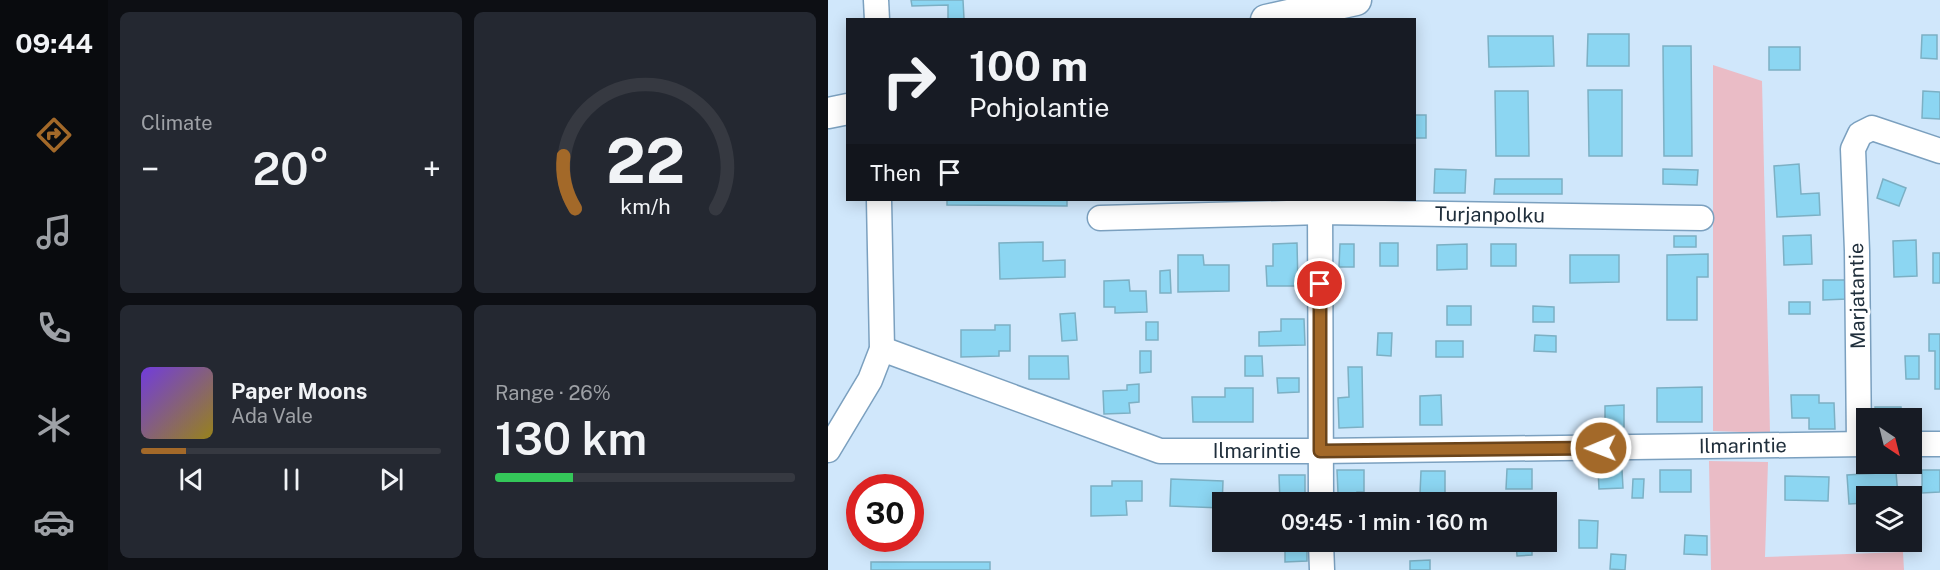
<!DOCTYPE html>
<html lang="en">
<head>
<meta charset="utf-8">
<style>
	body { margin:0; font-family:"Public Sans",sans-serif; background:#242831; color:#f1f3f6; height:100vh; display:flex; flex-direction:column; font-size:22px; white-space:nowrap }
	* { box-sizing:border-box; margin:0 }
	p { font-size:20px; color:#9ea1a6 }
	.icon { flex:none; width:33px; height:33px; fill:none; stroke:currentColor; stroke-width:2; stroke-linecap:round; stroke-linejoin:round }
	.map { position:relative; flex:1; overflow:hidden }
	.drawer { display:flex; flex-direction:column; gap:12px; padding:12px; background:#0d0f14; width:720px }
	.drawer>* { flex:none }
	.hud { position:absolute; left:18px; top:18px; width:570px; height:183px; border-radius:0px; box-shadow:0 3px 15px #0003; background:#171b24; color:#f1f3f6; overflow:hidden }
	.needle { width:39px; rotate:145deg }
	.buttons { position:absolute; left:1028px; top:408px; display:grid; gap:12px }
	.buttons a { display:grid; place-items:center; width:66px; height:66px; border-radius:0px; background:#171b24; box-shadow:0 3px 15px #0003; font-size:30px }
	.speed { position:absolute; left:18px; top:474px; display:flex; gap:12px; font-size:30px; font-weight:700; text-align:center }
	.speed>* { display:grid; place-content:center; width:78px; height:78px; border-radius:50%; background:#171b24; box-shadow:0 3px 15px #0003; line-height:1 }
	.speed .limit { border:9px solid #d22; background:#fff; color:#111 }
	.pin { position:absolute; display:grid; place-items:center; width:51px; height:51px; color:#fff; margin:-26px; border:3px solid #fff; border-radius:50%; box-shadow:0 2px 6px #0007 }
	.me { position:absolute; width:66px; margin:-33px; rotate:269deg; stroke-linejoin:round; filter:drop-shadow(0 0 4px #0008) }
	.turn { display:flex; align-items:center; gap:21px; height:126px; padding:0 24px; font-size:27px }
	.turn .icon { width:78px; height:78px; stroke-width:2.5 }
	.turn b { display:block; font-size:42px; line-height:51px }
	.then { display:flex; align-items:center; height:57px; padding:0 24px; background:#0003; gap:12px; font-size:22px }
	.big { font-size:45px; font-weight:600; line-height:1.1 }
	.drawer .card { flex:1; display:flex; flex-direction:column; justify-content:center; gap:9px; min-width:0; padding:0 21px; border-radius:9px; background:#242831 }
	.drawer .dial { align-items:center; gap:0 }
	.dial svg { height:156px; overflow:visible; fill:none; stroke:#363941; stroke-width:7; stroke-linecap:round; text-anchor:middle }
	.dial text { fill:#f1f3f6; stroke:none }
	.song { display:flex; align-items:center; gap:18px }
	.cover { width:72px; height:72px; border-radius:9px; background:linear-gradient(135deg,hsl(260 70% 55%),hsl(50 70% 35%)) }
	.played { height:6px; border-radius:3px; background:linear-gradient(90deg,#a36929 15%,#363941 15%) }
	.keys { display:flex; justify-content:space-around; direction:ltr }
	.heat { display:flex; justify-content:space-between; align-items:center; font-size:33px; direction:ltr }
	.charge { height:9px; border-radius:4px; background:linear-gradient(90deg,#34c759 26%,#363941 0) }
	.drawer .tiles { flex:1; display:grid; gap:12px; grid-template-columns:repeat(2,1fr) }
	.trip { position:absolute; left:384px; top:492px; width:345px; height:60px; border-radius:0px; background:#171b24; box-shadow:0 3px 15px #0003; font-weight:600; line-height:60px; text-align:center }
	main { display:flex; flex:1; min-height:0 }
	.menu { display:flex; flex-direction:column; width:108px; justify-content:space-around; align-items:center; background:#090b0e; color:#9ea1a6 }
	.menu .icon { width:42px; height:42px }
	.menu .active { color:#a36929 }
	.menu b { font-size:27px; color:#f1f3f6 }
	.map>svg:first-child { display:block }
	.green { fill:#eabcc6 }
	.building { fill:#8cd6f2; stroke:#7cb0c4; stroke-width:1.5 }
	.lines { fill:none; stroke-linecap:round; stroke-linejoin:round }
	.minor-casing { stroke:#7ba0bf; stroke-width:27 }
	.major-casing { stroke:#7ba0bf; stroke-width:33 }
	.minor { stroke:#fff; stroke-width:24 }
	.major { stroke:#fff; stroke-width:30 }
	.route-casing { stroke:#6a441b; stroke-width:15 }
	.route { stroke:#a36929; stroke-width:10 }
	.labels { text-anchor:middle; stroke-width:6; stroke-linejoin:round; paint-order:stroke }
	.street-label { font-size:20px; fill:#202f3c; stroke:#fff }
</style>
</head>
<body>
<main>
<nav class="menu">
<b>09:44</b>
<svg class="icon active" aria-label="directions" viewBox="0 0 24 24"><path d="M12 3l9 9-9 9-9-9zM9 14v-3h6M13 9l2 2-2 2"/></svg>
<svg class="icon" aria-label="music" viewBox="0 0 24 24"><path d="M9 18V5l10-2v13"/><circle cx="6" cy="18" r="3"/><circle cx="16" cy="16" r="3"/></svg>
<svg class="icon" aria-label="phone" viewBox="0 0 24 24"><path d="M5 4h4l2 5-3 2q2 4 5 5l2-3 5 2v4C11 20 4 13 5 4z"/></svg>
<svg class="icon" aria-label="climate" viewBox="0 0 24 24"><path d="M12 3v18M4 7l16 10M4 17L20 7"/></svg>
<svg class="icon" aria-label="car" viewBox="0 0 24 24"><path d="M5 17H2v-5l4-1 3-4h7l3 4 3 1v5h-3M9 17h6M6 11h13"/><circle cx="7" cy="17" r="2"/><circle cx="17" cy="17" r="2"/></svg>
</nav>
<section class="drawer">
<div class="tiles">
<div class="card"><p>Climate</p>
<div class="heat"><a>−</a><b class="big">20°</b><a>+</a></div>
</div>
<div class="card dial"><svg viewBox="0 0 100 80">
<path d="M14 69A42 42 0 1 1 86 69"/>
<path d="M14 69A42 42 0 0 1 8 42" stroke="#a36929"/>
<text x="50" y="56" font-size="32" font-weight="700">22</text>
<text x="50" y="72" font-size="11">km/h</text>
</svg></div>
<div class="card">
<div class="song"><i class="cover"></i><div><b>Paper Moons</b><p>Ada Vale</p></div></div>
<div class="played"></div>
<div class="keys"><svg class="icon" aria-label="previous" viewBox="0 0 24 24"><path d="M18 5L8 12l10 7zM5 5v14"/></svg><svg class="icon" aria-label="pause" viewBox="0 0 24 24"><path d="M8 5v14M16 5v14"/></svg><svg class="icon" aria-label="next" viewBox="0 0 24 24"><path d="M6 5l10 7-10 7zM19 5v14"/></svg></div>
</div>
<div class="card"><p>Range · 26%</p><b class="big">130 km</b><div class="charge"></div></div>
</div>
</section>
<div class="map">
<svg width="1112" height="570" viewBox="0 0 1112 570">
	<rect width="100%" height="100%" fill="#d0e7fb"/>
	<!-- green -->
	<g class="green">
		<polygon points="885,65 934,81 942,433 885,431"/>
		<polygon points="881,461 940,462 937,557 1075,552 1076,570 883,570"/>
	</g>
	<!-- building -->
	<g class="building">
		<polygon points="83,0 135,0 136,19 120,20 120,5 84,6"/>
		<polygon points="760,34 801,34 801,66 759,66"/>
		<polygon points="1094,35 1109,35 1109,59 1093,58"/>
		<polygon points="660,36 725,36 726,66 661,67"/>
		<polygon points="835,46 863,46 864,156 836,156"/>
		<rect x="941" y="47" width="31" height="23"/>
		<polygon points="760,90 794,90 794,156 761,156"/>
		<polygon points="667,91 700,91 701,156 668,156"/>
		<polygon points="1095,91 1112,92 1112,119 1094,118"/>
		<rect x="586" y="115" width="12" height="23"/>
		<polygon points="971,164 973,194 991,193 992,215 949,217 946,166"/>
		<polygon points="607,169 638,170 637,193 606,193"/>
		<polygon points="835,169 870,170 869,185 835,184"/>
		<polygon points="667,179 734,179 734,194 666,194"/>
		<polygon points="1055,179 1078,188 1071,206 1049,198"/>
		<polygon points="119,200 239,200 239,206 119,205"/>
		<polygon points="983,235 984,264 956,265 955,236"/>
		<rect x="846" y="236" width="22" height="11"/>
		<polygon points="1088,240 1089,276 1066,277 1065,241"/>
		<polygon points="215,242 215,261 237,260 237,277 172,279 171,243"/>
		<polygon points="469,243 470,286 439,286 438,266 445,266 445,244"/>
		<rect x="552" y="243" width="18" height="23"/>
		<polygon points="512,244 526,244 526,267 511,267"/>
		<polygon points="639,244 639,269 609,270 609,245"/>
		<rect x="663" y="244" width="25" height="22"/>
		<rect x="1105" y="253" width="7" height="30"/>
		<polygon points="880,254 880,277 869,277 869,320 839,320 839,255"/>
		<polygon points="350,255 375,255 376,265 401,265 401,291 350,292"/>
		<polygon points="742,255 791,255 791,282 742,283"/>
		<polygon points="342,270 343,293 332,293 332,271"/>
		<polygon points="301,280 302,291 318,291 319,312 287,313 287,307 276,307 276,281"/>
		<polygon points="995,280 1019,280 1019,299 995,300"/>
		<rect x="961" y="302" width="21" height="12"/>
		<rect x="619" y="306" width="24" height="19"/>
		<polygon points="705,306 726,307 726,322 705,322"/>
		<polygon points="247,313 249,340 234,341 232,314"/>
		<polygon points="453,319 476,319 477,345 431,346 431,332 453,331"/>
		<rect x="318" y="322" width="12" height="18"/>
		<polygon points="167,325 182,325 182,351 171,351 171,356 133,357 133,330 167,330"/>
		<polygon points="550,333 564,333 563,356 549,355"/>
		<polygon points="1101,334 1112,334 1112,389 1107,389 1107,351 1101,351"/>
		<polygon points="707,335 728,336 728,352 706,351"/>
		<rect x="608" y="341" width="27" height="16"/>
		<polygon points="312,351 323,351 323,372 312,373"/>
		<polygon points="201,356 240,356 241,379 201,379"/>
		<polygon points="417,356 434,356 435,376 417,376"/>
		<polygon points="1077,356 1091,356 1091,379 1078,379"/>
		<polygon points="520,367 534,367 535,427 511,428 510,398 521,397"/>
		<polygon points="449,378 471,378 471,392 450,393"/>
		<polygon points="311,384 311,402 301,403 302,413 276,414 275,391 299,390 299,385"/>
		<polygon points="874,387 874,422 829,422 829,388"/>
		<polygon points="397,388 425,388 425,422 365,422 364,397 397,397"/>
		<polygon points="613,395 614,425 592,425 592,396"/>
		<polygon points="963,395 991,395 991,403 1006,403 1007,429 981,429 981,418 964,418"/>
		<polygon points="796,405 796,427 777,427 777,406"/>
		<polygon points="1047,407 1073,407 1074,418 1048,418"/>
		<polygon points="679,469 704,469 704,489 678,489"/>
		<polygon points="509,470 536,470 536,492 529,492 529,502 517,502 517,493 510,493"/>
		<polygon points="770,470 794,470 795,488 771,489"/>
		<rect x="832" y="470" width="31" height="22"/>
		<polygon points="1094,470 1112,470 1112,492 1094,493"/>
		<polygon points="593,471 617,471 617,494 592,494"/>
		<polygon points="1068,472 1070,496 1038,496 1038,503 1021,504 1019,475"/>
		<polygon points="451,475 477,475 477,502 452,502"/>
		<polygon points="957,476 1001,477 1000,501 957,500"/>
		<polygon points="343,479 395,481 394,508 342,506"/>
		<polygon points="805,479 816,479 815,498 804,498"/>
		<polygon points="284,481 314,481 314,501 298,501 299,515 263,516 263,486 284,486"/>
		<polygon points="751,520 770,521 769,548 751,548"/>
		<polygon points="718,521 728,521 728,544 713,544 713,542 718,542"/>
		<polygon points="857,535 879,536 879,555 856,554"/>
		<rect x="579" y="542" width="22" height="8"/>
		<polygon points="688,542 704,542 704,555 689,556"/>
		<polygon points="457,550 479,550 479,561 457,562"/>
		<polygon points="783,554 798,555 797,570 782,569"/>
		<polygon points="602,560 602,570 582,570 582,561"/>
		<rect x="43" y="562" width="119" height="8"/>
	</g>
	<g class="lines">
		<defs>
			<g id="minor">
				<polyline points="48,0 49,20"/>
				<polyline points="492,200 493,502"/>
				<path id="s1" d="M 272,218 L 493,212 L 873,218"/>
				<path id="s2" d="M 54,349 L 332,451 L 492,451 L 1038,444"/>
				<polyline points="1031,444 1029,251 1025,149 1032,134 1044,128 1112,151"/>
				<polyline points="1083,444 1112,444"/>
				<polyline points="0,450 42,380 54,349 51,200"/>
				<polyline points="493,542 494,570"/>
			</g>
			<g id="major">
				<polyline points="438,20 528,0"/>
				<polyline points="0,113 20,109"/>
			</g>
		</defs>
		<!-- minor casing -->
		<use href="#minor" class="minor-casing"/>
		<!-- major casing -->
		<use href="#major" class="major-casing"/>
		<!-- minor -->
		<use href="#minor" class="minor"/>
		<!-- major -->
		<use href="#major" class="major"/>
	</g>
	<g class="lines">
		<defs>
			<polyline id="route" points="492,284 492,451 773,448"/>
		</defs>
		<!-- route casing -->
		<use href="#route" class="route-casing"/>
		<!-- route -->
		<use href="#route" class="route"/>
	</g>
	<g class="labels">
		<!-- street labels -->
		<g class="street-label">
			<text dy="7" stroke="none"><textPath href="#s1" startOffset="390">Turjanpolku</textPath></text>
			<text transform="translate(1029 296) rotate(-91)" y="7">Marjatantie</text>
			<text dy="7" stroke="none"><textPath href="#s2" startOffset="879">Ilmarintie</textPath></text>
			<text dy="7" stroke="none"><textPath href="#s2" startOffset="393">Ilmarintie</textPath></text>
		</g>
	</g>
</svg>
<div class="buttons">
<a><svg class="needle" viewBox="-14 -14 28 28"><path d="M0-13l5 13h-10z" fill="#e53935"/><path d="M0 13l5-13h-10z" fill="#9ea1a6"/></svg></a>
<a><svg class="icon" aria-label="layers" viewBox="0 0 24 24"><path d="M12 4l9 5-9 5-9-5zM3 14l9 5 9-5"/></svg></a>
</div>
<div class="speed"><div class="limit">30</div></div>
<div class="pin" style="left:492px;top:284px;background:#d93025"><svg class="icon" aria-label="arrive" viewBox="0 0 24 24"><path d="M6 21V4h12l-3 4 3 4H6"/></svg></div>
<svg class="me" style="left:773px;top:448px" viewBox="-20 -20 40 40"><circle r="17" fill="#a36929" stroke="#fff" stroke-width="3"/><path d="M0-11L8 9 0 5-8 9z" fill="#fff"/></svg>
<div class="trip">09:45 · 1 min · 160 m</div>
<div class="hud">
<div class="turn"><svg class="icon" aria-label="right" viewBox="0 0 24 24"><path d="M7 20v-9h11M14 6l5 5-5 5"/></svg><div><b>100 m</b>Pohjolantie</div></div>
<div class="then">Then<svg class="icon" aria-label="arrive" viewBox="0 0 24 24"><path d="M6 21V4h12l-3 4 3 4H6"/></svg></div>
</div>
</div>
</main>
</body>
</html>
